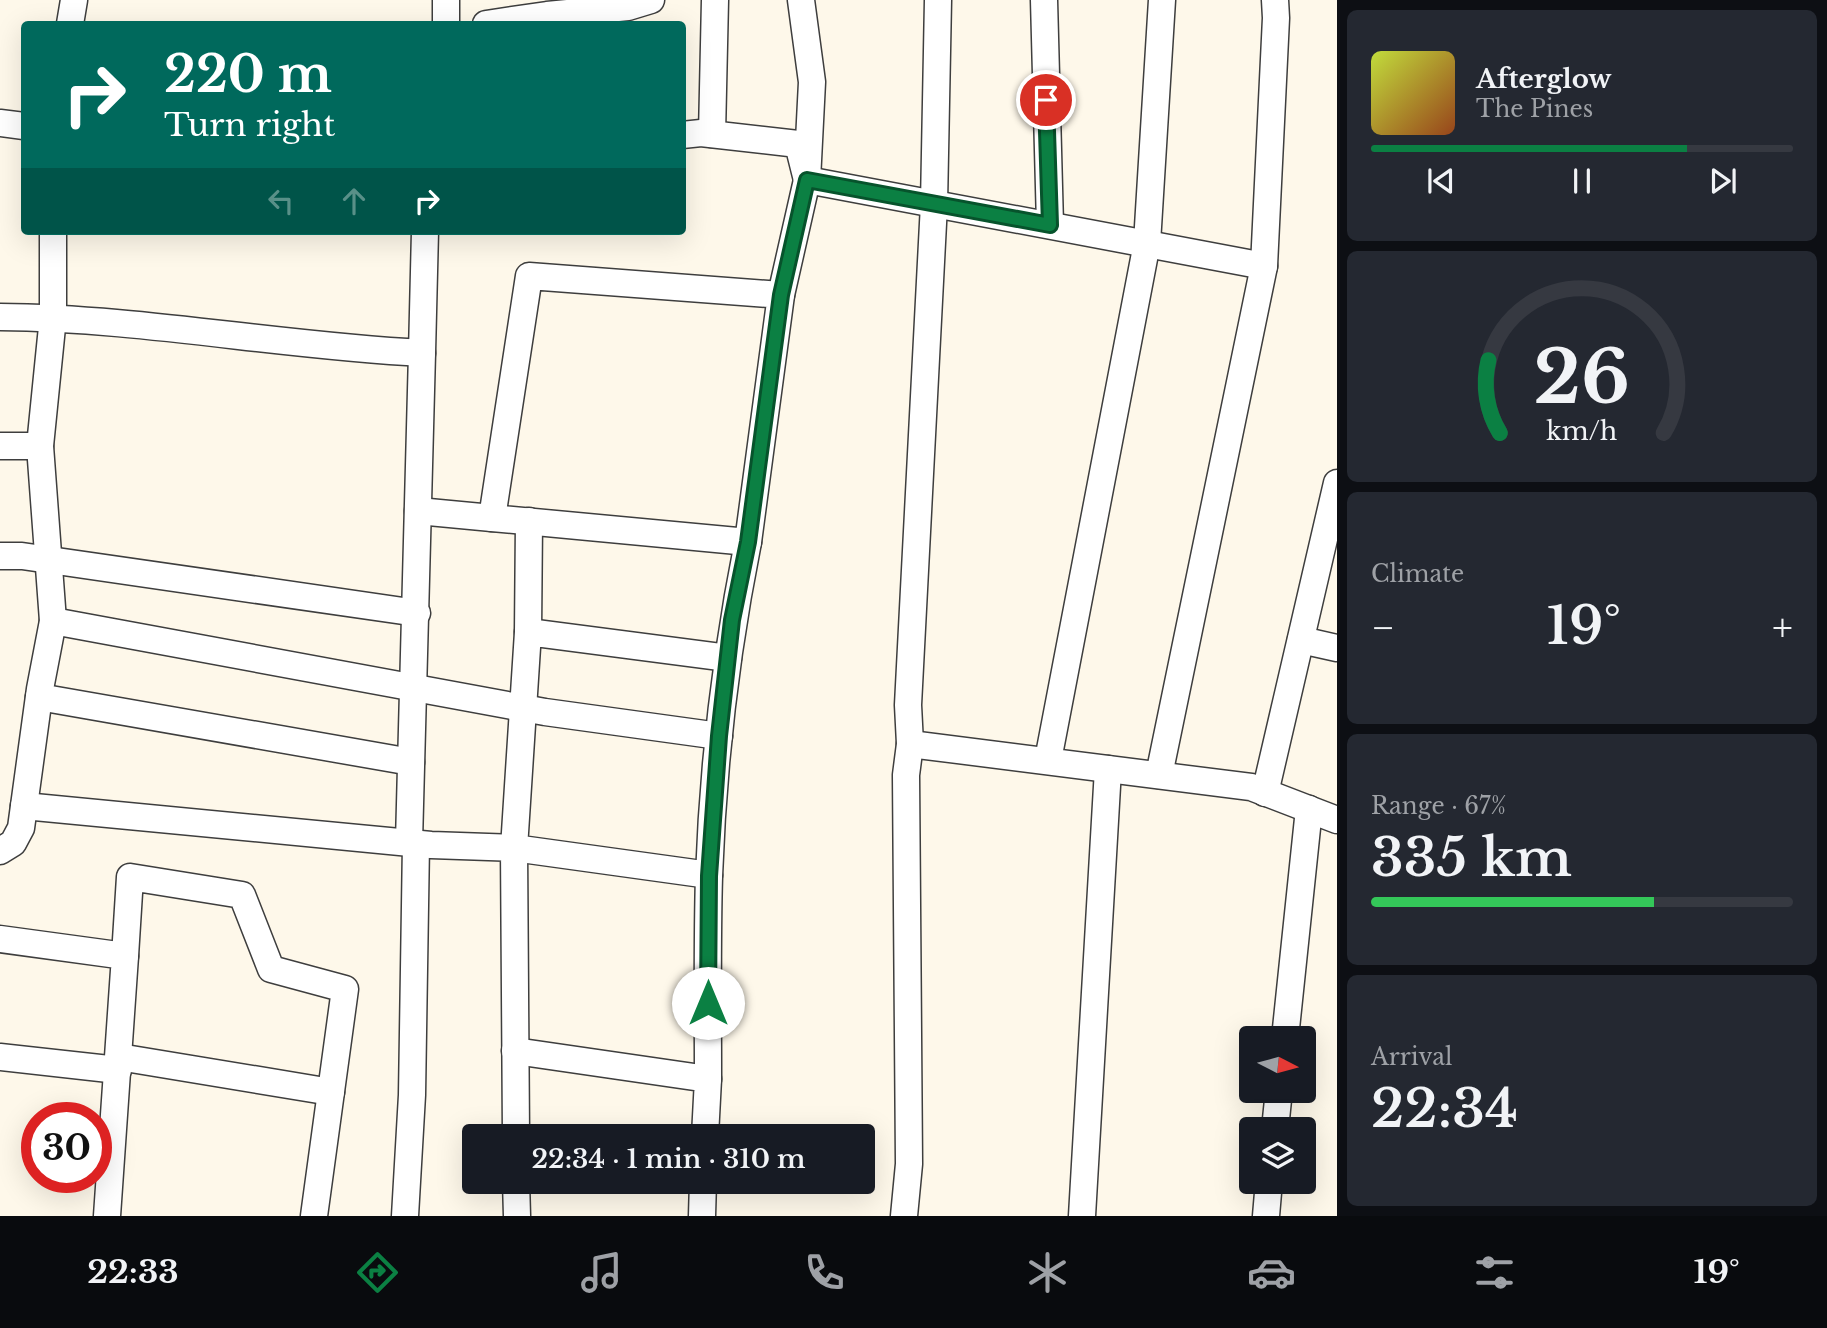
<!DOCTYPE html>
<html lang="en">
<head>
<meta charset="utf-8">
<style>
	body { margin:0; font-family:"Libre Baskerville",serif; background:#242831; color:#f1f3f6; height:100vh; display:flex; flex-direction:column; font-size:26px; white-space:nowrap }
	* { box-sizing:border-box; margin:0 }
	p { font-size:23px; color:#9ea1a6 }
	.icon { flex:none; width:38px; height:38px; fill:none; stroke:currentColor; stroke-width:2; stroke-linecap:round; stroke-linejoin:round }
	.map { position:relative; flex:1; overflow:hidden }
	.panel { display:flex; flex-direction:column; gap:10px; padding:10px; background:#0d0f14; width:490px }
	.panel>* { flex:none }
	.banner { position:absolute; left:21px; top:21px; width:665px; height:214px; border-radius:7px; box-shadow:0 7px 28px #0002; background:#00695c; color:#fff; overflow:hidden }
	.needle { width:46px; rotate:96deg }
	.controls { position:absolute; left:1239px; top:1026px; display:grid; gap:14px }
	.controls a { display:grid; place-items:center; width:77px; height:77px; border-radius:7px; background:#171b24; box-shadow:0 7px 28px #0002; font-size:35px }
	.speed { position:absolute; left:21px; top:1102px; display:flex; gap:14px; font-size:35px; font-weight:700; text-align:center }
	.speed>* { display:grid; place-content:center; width:91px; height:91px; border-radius:50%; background:#171b24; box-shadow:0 7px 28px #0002; line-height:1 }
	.speed .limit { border:10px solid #d22; background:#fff; color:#111 }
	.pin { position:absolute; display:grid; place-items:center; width:60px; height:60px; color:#fff; margin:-30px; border:4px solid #fff; border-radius:50%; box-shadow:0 2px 7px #0007 }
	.me { position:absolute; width:77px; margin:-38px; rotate:0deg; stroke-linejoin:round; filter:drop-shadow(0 0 5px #0008) }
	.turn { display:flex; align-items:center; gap:24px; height:147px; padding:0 28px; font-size:32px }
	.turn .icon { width:91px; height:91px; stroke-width:2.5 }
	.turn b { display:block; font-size:49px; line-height:60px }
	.lanes { display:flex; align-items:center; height:66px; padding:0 28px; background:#0003; justify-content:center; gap:35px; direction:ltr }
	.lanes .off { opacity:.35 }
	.big { font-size:52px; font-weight:600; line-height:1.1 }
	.panel .card { flex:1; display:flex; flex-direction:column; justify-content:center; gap:10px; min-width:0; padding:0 24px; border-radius:10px; background:#242831 }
	.panel .dial { align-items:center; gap:0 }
	.dial svg { height:182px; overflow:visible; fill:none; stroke:#363941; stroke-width:7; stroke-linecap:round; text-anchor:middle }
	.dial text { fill:#f1f3f6; stroke:none }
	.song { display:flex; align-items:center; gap:21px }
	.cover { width:84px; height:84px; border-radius:10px; background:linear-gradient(135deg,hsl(70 70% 55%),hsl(20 70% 35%)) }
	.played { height:7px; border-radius:4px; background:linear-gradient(90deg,#0b8043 75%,#363941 75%) }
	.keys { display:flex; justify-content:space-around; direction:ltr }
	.heat { display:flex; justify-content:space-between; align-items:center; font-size:38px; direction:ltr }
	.charge { height:10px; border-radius:5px; background:linear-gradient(90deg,#34c759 67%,#363941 0) }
	.trip { position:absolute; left:462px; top:1124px; width:413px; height:70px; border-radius:7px; background:#171b24; box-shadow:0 7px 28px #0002; font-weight:600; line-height:70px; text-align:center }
	.tab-bar { display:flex; height:112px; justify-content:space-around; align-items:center; background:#090b0e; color:#9ea1a6 }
	.tab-bar .icon { width:49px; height:49px }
	.tab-bar .current { color:#0b8043 }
	.tab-bar b { font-size:32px; color:#f1f3f6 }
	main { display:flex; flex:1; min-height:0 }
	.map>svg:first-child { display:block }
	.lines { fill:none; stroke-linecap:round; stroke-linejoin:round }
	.street-casing { stroke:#3e3e3e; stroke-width:29 }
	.street { stroke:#fff; stroke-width:26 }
	.route-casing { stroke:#07532c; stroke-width:18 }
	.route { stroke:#0b8043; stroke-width:12 }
</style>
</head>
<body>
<main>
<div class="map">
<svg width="1337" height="1216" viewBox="0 0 1337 1216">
	<rect width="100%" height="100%" fill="#fef8ea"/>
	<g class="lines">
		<defs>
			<g id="street">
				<polyline points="1044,0 1050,225"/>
				<polyline points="70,24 74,0"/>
				<polyline points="446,24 446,0"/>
				<polyline points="486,24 547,15 628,7 651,0"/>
				<polyline points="0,123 24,126"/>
				<polyline points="712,134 715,0"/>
				<polyline points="682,135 701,133 798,144 807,180 1264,266"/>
				<polygon points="529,276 781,295 748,542 492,518"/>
				<polyline points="781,295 807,180 812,82 801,0"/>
				<path d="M 0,317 C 141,318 281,346 422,353 L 425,231"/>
				<polyline points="0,446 40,446"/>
				<polyline points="418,511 492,518"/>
				<polyline points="0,556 22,556 417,613"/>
				<polyline points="53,621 545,712 719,736"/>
				<polyline points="528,632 529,521"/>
				<polyline points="1301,640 1337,648"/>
				<polyline points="39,697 411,762"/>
				<polyline points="910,744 1251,787 1337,820"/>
				<polyline points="1048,760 1147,243 1162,0"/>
				<polyline points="1159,775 1264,266 1276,18 1275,0"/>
				<polyline points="1265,793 1337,483"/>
				<polyline points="24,806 431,845 514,848 516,1136"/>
				<polyline points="409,842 422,353"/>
				<polyline points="0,851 13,843 21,828 40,689 53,621 40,446 53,317 53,231"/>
				<polyline points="709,875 514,848 528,632 728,658"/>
				<polyline points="0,939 125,956 107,1216"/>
				<polyline points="125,956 130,877 242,895 271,969 345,989 314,1216"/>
				<polyline points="1285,1038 1309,809"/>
				<polyline points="515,1051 708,1079 705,1136"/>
				<polyline points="0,1057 118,1070"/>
				<polyline points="119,1057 331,1092"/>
				<path d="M 708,1079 C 708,1011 707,943 709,876 C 713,764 726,652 748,542"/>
				<polyline points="1275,1129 1279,1090"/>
				<polyline points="516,1181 517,1216"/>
				<polyline points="405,1216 412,1095 416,843"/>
				<polyline points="702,1216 703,1181"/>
				<polyline points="904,1216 909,1164 906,775 910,744 908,705 934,204 938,0"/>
				<polyline points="1082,1216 1108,769"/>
				<polyline points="1266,1216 1269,1181"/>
			</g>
		</defs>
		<!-- street casing -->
		<use href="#street" class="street-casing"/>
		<!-- street -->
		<use href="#street" class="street"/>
	</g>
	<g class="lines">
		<defs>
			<polyline id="route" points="708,1003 709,876 719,736 732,620 748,542 781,295 807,180 1050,225 1046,100"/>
		</defs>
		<!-- route casing -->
		<use href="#route" class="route-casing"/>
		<!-- route -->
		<use href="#route" class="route"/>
	</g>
</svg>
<div class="controls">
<a><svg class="needle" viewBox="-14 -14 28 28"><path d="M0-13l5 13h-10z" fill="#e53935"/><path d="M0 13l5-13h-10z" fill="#9ea1a6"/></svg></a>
<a><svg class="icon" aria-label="layers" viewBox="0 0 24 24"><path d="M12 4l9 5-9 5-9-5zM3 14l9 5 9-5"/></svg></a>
</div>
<div class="speed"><div class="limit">30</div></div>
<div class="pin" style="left:1046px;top:100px;background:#d93025"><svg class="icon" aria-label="arrive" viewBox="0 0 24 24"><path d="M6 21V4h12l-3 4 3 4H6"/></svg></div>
<svg class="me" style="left:708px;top:1003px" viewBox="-20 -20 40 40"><circle r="19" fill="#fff"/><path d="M0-13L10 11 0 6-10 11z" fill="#0b8043"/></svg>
<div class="trip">22:34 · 1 min · 310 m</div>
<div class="banner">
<div class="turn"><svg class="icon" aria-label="right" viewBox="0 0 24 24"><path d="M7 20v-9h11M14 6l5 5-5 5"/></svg><div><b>220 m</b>Turn right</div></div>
<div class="lanes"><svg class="icon off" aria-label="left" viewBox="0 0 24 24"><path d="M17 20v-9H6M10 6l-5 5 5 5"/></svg><svg class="icon off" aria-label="ahead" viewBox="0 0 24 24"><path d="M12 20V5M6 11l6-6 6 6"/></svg><svg class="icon" aria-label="right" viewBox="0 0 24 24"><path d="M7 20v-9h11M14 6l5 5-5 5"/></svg></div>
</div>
</div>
<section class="panel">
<div class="card">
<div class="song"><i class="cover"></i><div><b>Afterglow</b><p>The Pines</p></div></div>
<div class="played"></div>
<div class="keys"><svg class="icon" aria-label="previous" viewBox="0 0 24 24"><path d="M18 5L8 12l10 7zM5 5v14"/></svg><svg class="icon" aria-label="pause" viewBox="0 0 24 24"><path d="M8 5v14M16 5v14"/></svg><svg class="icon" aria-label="next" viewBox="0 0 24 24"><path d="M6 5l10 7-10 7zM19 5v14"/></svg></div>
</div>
<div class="card dial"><svg viewBox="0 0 100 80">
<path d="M14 69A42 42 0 1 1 86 69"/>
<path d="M14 69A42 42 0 0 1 9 37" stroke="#0b8043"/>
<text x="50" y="56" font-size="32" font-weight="700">26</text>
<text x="50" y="72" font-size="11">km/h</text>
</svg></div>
<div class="card"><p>Climate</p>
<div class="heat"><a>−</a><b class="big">19°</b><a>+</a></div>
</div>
<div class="card"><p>Range · 67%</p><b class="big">335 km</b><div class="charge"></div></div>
<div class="card"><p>Arrival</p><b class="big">22:34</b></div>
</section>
</main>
<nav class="tab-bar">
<b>22:33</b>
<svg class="icon current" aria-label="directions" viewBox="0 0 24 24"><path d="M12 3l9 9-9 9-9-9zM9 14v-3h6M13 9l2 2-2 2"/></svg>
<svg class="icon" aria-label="music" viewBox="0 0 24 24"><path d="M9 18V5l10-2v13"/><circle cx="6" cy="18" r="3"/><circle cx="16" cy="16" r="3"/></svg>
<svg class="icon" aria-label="phone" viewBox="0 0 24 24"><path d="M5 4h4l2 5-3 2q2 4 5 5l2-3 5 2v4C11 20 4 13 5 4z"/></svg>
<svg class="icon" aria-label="climate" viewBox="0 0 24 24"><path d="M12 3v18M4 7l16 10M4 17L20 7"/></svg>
<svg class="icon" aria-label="car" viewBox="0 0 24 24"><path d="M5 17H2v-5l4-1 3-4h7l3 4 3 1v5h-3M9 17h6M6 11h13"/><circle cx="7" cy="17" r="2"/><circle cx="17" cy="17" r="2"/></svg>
<svg class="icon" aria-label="filters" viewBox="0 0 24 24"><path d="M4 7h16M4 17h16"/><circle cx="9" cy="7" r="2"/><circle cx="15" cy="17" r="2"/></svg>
<b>19°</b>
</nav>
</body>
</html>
